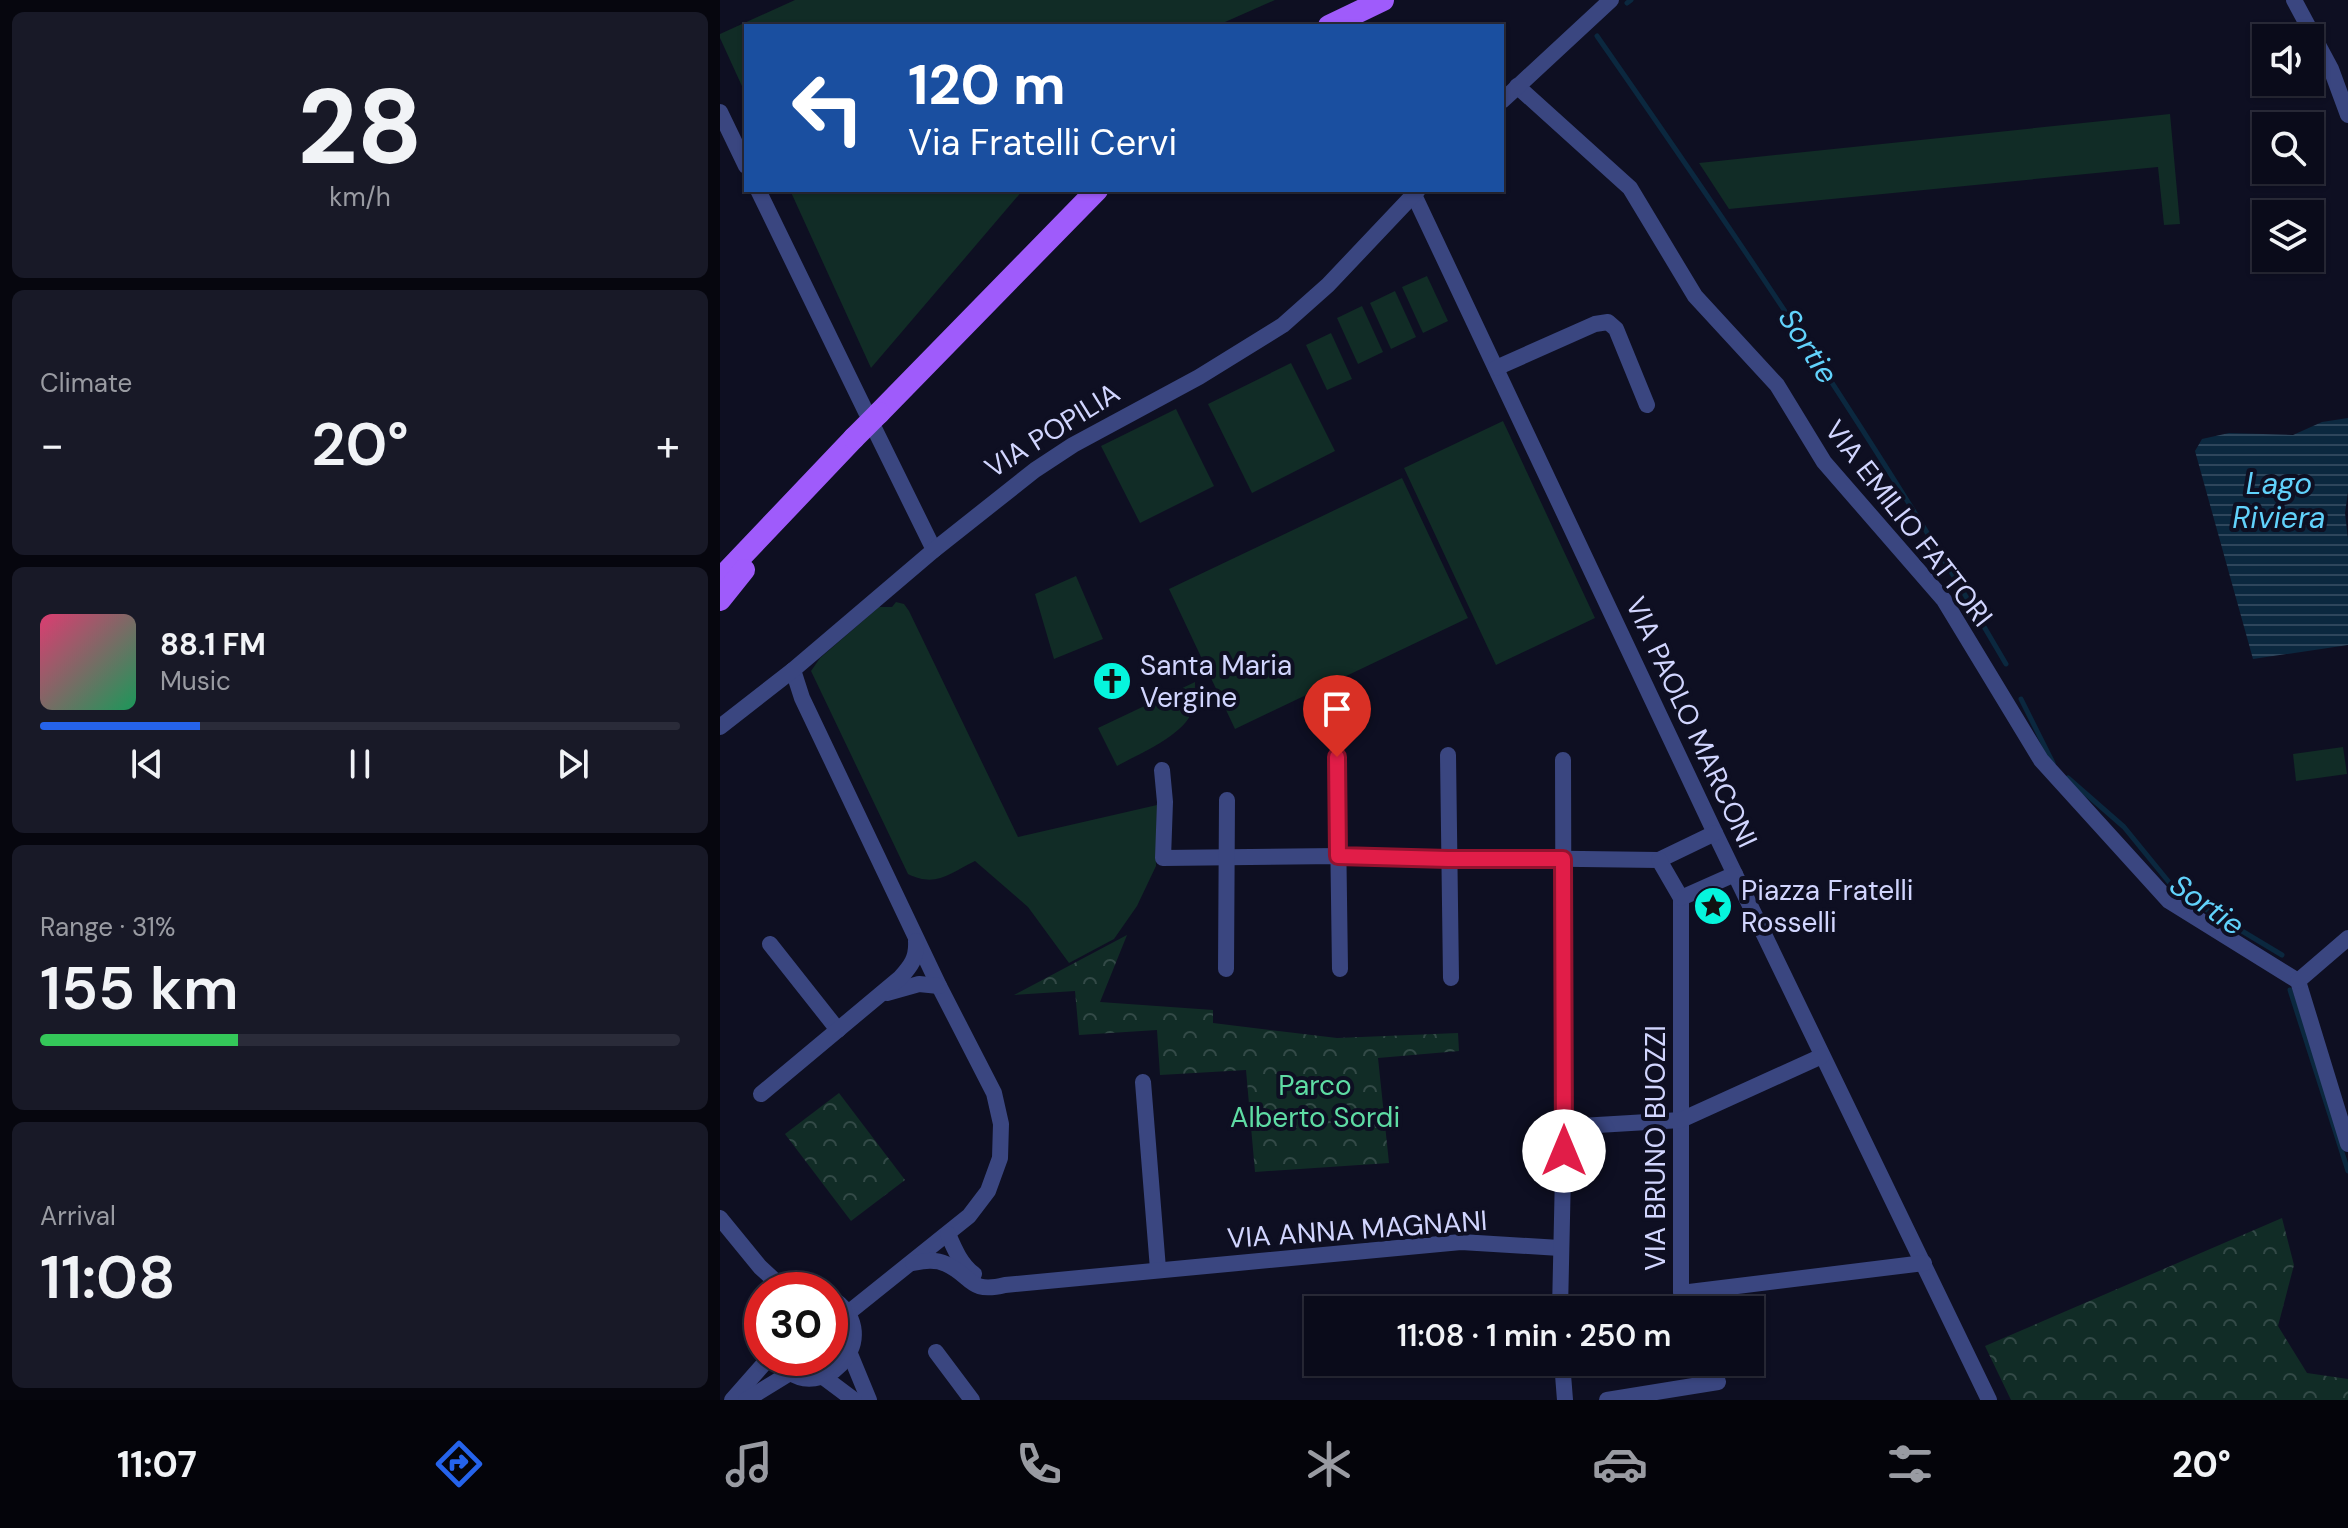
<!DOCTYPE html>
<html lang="en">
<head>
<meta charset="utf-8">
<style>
	body { margin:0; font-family:"DM Sans",sans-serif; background:#181927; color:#f1f3f6; height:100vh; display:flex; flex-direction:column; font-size:30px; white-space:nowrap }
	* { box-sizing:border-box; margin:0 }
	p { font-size:26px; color:#999ba2 }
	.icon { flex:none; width:44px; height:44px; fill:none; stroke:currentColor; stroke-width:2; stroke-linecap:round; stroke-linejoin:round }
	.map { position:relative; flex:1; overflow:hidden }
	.drawer { display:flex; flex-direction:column; gap:12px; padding:12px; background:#06060e; width:720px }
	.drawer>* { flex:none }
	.hud { position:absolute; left:24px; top:24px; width:760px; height:168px; border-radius:0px; box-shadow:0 2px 6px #0004,0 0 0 2px #2a2b39; background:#1a4fa0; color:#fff; overflow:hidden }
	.controls { position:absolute; left:1532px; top:24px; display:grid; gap:16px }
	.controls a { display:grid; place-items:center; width:72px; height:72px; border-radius:0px; background:#0a0b1a; box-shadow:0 2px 6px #0004,0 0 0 2px #2a2b39; font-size:40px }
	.speed { position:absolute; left:24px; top:1272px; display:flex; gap:16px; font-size:40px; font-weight:700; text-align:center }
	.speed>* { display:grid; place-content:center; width:104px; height:104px; border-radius:50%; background:#0a0b1a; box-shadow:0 2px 6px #0004,0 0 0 2px #2a2b39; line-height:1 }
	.speed .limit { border:12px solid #d22; background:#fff; color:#111 }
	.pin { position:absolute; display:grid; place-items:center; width:68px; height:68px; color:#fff; margin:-82px -34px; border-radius:50% 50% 50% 0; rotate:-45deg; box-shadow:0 0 8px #0007 }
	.pin .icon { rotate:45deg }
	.me { position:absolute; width:88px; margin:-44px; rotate:0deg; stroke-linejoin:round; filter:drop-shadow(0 0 6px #0008) }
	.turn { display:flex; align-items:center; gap:28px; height:168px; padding:0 32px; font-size:36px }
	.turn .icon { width:104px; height:104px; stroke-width:2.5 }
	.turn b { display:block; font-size:56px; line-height:68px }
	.big { font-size:60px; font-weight:600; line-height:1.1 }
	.drawer .widget { flex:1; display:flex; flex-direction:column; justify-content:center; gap:12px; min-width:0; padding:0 28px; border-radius:12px; background:#181927 }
	.drawer .dial { align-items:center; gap:0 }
	.dial b { font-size:104px; line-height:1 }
	.song { display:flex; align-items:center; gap:24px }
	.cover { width:96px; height:96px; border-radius:12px; background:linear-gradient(135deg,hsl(340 70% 55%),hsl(150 70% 35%)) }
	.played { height:8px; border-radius:4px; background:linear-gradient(90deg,#2563eb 25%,#2a2b39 25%) }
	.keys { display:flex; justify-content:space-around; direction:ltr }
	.heat { display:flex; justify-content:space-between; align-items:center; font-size:44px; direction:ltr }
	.charge { height:12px; border-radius:6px; background:linear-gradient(90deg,#34c759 31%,#2a2b39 0) }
	.trip { position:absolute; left:584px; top:1296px; width:460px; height:80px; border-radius:0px; background:#0a0b1a; box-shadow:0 2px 6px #0004,0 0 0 2px #2a2b39; font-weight:600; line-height:80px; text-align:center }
	.tab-bar { display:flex; height:128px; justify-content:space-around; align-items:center; background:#04040a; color:#999ba2 }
	.tab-bar .icon { width:56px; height:56px }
	.tab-bar .current { color:#2563eb }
	.tab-bar b { font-size:36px; color:#f1f3f6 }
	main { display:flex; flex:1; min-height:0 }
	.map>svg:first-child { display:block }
	.grass { fill:#112c26 }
	.park { fill:url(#park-crowns) }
	.water { fill:url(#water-rules) }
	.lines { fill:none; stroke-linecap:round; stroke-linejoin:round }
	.stream { stroke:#0b283f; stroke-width:5 }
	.minor { stroke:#3a4680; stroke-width:16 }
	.major { stroke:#9f5bfb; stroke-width:22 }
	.major-bridge { stroke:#9f5bfb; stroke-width:22 }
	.route-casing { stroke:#92132f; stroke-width:20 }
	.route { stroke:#e11d48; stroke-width:14 }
	.labels { text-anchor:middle; stroke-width:8; stroke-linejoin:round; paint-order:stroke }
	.street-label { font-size:28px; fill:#d1d5fe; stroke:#0e0f22 }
	.poi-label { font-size:28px; fill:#d1d5fe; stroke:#0e0f22; text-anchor:start }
	.park-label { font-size:28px; fill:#5edca4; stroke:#0e0f22 }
	.water-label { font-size:30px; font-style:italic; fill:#61d2fb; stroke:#0e0f22 }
</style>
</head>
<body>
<main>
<section class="drawer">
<div class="widget dial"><b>28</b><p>km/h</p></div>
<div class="widget"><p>Climate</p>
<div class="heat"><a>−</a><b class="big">20°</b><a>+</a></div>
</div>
<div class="widget">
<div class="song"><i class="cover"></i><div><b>88.1 FM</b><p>Music</p></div></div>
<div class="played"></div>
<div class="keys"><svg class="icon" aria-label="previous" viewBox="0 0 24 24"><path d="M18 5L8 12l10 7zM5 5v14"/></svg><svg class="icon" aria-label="pause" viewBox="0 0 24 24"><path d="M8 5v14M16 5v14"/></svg><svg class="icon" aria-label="next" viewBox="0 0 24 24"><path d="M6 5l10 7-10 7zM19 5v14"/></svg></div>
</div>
<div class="widget"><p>Range · 31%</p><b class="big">155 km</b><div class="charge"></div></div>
<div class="widget"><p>Arrival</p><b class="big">11:08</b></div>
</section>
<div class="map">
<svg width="1628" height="1400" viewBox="0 0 1628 1400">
	<defs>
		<pattern id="park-crowns" width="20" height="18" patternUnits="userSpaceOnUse" patternTransform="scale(2)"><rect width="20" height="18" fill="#112c26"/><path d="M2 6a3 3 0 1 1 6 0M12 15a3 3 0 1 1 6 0" fill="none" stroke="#334a47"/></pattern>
		<pattern id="water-rules" width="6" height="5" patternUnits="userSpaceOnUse" patternTransform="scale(2)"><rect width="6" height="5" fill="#0b283f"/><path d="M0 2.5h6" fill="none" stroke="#2e465c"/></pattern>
	</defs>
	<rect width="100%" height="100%" fill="#0e0f22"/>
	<!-- grass -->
	<g class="grass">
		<polygon points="75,0 555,0 496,26 26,26 26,95 0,38 0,34"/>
		<polygon points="1450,114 1460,224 1444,225 1438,167 1009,209 979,163"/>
		<polygon points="70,190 303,190 151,368"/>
		<polygon points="707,276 728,321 703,333 682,287"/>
		<polygon points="675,291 696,337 671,349 650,303"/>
		<polygon points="642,306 663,352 638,364 617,318"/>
		<polygon points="611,333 632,379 607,390 586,345"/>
		<polygon points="571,363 615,451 532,493 488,404"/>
		<polygon points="456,409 494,486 420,523 381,446"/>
		<polygon points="783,421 875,618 776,665 684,468"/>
		<polygon points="682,478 748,618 515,729 449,589"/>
		<polygon points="356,576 383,639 334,659 315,594"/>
		<path d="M 176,602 L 184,604 L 189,611 L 298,837 L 437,805 L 436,866 L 417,906 L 394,939 L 349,963 L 308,907 L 255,861 C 230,873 216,888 188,874 L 91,671 L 100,658 L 159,607 L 172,607 Z"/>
		<path d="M 475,682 C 475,692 475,704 471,714 C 460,737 419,754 397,766 L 378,728 Z"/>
		<polygon points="1623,747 1627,774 1576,781 1573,754"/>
		<path d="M 110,1315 C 140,1341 107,1382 76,1358 L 110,1358 Z"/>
	</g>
	<!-- park -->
	<g class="park">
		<polygon points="407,935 380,1002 493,1010 493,1023 617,1038 738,1033 739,1051 658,1058 669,1163 535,1172 526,1070 440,1075 437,1030 359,1035 355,991 294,995"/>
		<polygon points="119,1093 185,1180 131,1221 65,1134"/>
		<polygon points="1562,1218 1574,1265 1558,1326 1587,1373 1628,1379 1628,1400 1291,1400 1265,1346"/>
	</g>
	<!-- water -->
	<polygon class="water" points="1628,418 1628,492 1625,513 1628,539 1628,645 1533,659 1475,451 1482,439 1509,433 1573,435 1602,422"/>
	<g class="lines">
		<!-- stream -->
		<g class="stream">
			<polyline points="907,3 911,0"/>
			<path d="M 877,36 C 1020,241 1160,448 1286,664"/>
			<polyline points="1301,699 1333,763"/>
			<polyline points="1348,778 1404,827 1457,892 1562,955"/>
			<polyline points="1570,990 1628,1171"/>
		</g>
		<!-- minor -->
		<g class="minor">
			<polyline points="1574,0 1611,69 1628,115"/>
			<polyline points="797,86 910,188 975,296 1057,385 1104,462 1224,600 1321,760 1449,901 1578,981 1628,1144"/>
			<polyline points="782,101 891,0"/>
			<polyline points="0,112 26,166"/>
			<polyline points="38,190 146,412"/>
			<polyline points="694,195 995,833 1269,1400"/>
			<polyline points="776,368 875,324 888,322 896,329 927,405"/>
			<polyline points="155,430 214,550"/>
			<polyline points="73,670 82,698 219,986 274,1093 281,1124 280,1158 268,1191 249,1216 128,1313"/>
			<polyline points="0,727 73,670 214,550 315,470 353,445 479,377 563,325 608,285 698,190"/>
			<polyline points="728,755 731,978"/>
			<polyline points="617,757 620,969"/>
			<polyline points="442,770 445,802 443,858 618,856 939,860 995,833"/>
			<polyline points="939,860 961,898 961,1293 1204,1263"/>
			<polyline points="961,898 1015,874"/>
			<polyline points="50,944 118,1030"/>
			<polyline points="506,969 507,800"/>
			<polyline points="1578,981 1628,938"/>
			<polyline points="167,993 199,984 219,986"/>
			<polyline points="423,1082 438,1269"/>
			<path d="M 41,1094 L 180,978 C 191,966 197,958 196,941"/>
			<polyline points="844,1127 961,1120 1102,1056"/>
			<polyline points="0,1218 40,1267 65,1290"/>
			<path d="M 228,1234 C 234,1248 241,1265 254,1274"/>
			<path d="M 193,1263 C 204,1261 215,1259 226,1264 C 253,1276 248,1294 285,1285 L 741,1242 L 840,1248"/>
			<polyline points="840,1310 844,1127 843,760"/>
			<polyline points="216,1352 252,1400"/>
			<polyline points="130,1354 149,1400"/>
			<path d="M 55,1358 C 60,1362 64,1368 69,1372 C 109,1400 167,1332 110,1297"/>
			<polyline points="842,1362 845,1400"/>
			<polyline points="102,1376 134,1400"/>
			<polyline points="12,1400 49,1358"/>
			<polyline points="26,1400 70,1373"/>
			<polyline points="887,1400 998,1382"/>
		</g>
		<!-- major -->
		<g class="major">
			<polyline points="609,26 663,0"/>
			<polyline points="159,413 377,190"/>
			<polyline points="0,579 134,438"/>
			<polyline points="0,600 24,570"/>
		</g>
		<!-- major-bridge -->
		<polyline class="major-bridge" points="134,438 159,413"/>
	</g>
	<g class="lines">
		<defs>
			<polyline id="route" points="617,757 618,856 728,859 843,859 844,1151"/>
		</defs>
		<!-- route casing -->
		<use href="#route" class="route-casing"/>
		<!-- route -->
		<use href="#route" class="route"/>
	</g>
	<!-- icons -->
	<defs>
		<symbol id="church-disc" viewBox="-11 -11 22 22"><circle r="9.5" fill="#06f5dd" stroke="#0e0f22"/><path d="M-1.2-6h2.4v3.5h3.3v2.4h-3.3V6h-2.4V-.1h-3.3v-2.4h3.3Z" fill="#111"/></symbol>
		<symbol id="sight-disc" viewBox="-11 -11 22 22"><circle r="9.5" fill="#06f5dd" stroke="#0e0f22"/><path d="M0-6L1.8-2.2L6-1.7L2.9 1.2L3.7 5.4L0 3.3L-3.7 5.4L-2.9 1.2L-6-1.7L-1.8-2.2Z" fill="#111"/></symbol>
	</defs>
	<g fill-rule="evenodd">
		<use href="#church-disc" x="370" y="659" width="44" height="44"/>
		<use href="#sight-disc" x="971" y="884" width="44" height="44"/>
	</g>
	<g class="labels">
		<!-- street labels -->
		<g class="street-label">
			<text transform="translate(332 430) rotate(-32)" y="10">VIA POPILIA</text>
			<text transform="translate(1189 523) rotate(52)" y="10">VIA EMILIO FATTORI</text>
			<text transform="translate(972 722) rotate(65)" y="10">VIA PAOLO MARCONI</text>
			<text transform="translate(935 1148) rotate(-90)" y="10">VIA BRUNO BUOZZI</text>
			<text transform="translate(637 1229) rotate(-4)" y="10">VIA ANNA MAGNANI</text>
		</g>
		<!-- poi labels -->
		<g class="poi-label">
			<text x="420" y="675">Santa Maria<tspan x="420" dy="32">Vergine</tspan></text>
			<text x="1021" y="900">Piazza Fratelli<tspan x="1021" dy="32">Rosselli</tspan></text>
		</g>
		<!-- park labels -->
		<g class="park-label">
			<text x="595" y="1095">Parco<tspan x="595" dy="32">Alberto Sordi</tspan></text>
		</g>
		<!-- water labels -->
		<g class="water-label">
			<text transform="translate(1088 346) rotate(57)" y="10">Sortie</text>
			<text x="1559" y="494">Lago<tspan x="1559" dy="34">Riviera</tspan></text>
			<text transform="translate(1487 905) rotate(35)" y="10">Sortie</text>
		</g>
	</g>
</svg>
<div class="controls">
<a><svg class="icon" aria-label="sound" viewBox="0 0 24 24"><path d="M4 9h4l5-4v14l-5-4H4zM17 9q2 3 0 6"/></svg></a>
<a><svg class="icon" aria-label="search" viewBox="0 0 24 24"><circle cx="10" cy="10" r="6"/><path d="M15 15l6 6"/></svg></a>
<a><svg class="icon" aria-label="layers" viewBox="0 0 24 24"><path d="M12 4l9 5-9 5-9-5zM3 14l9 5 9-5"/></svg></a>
</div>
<div class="speed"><div class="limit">30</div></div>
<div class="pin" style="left:617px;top:757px;background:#d93025"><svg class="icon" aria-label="arrive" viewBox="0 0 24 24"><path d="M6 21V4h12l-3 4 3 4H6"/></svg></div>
<svg class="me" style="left:844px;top:1151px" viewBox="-20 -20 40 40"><circle r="19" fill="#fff"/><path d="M0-13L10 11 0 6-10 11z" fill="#e11d48"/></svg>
<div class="trip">11:08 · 1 min · 250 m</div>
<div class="hud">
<div class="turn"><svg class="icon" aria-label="left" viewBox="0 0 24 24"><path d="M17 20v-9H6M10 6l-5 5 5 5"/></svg><div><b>120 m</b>Via Fratelli Cervi</div></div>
</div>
</div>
</main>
<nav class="tab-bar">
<b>11:07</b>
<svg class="icon current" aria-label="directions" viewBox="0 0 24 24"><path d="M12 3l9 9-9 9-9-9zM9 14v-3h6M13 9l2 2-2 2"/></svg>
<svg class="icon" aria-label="music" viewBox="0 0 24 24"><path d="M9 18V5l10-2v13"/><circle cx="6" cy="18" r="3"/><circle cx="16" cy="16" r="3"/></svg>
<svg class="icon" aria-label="phone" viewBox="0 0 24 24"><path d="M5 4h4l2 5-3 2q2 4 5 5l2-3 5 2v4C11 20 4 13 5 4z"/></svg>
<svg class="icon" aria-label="climate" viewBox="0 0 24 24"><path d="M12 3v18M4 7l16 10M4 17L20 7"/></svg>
<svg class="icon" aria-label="car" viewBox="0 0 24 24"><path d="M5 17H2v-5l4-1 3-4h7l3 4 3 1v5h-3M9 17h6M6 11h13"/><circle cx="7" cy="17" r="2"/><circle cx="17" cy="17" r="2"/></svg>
<svg class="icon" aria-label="filters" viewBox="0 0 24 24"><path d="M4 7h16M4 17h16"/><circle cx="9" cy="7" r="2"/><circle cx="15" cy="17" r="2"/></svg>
<b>20°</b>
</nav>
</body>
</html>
